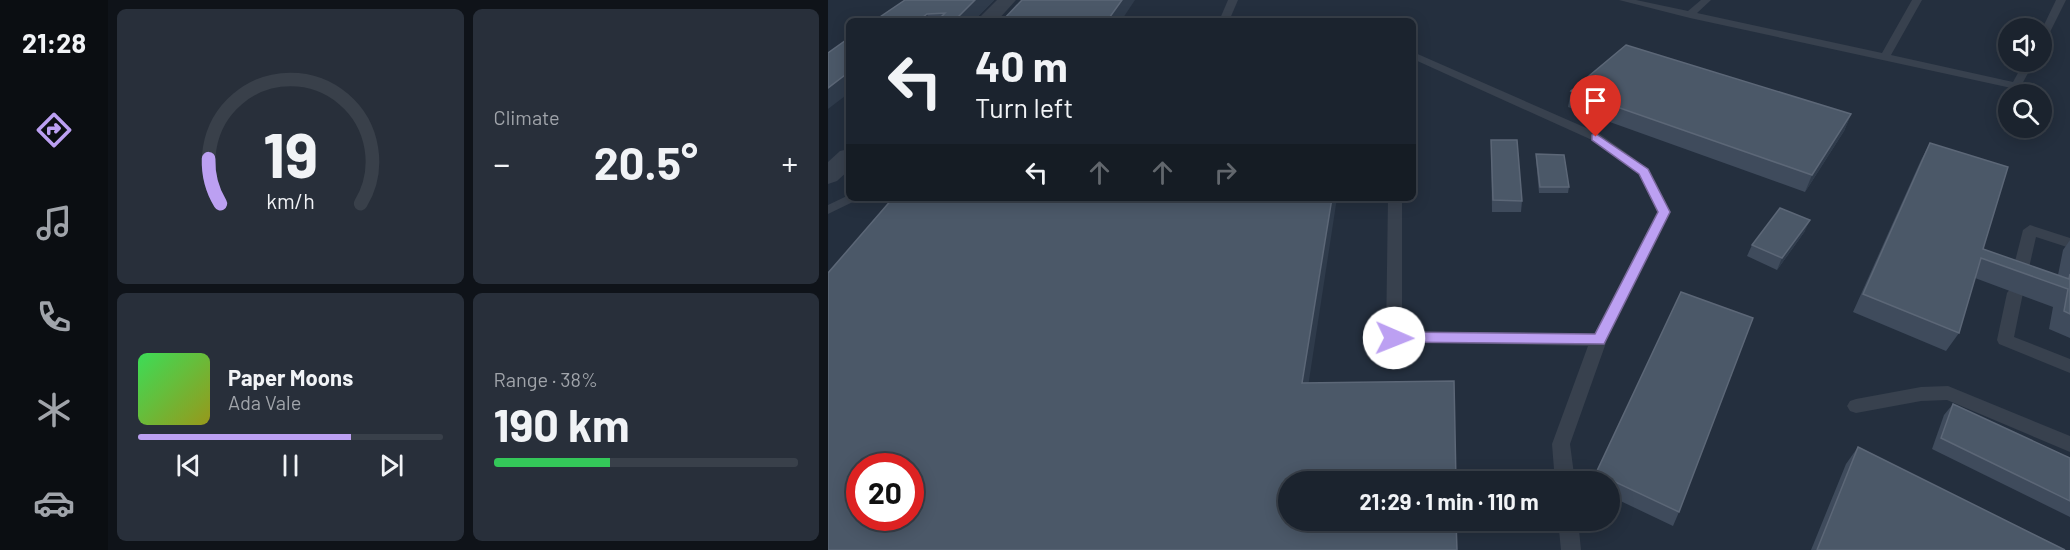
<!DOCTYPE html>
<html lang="en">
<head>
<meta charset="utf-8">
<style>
	body { margin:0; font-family:Barlow,sans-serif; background:#282f3a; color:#f1f3f6; height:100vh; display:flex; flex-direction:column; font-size:22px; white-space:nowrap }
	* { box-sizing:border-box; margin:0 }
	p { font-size:20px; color:#a0a4aa }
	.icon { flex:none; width:33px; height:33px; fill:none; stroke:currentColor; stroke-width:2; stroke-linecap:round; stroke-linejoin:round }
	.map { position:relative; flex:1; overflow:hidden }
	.drawer { display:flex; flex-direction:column; gap:9px; padding:9px; background:#0f1319; width:720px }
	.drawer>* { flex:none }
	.banner { position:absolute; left:18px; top:18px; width:570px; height:183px; border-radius:9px; box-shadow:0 3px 15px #0003,0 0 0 2px #39404a; background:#1b232e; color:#f1f3f6; overflow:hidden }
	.fabs { position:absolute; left:1170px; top:18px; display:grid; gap:12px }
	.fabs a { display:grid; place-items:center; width:54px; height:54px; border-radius:50%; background:#1b232e; box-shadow:0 3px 15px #0003,0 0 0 2px #39404a; font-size:30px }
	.speed { position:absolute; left:18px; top:453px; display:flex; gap:12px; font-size:30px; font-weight:700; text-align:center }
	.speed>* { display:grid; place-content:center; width:78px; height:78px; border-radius:50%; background:#1b232e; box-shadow:0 3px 15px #0003,0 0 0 2px #39404a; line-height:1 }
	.speed .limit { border:9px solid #d22; background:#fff; color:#111 }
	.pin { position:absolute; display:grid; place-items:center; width:51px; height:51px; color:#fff; margin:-62px -26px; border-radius:50% 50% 50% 0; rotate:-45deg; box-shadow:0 0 6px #0007 }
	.pin .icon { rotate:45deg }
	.me { position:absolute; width:66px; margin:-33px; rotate:91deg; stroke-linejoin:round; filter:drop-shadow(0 0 4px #0008) }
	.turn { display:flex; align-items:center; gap:21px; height:126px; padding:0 30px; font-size:27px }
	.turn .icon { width:78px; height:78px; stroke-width:2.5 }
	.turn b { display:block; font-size:42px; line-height:51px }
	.lanes { display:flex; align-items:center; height:57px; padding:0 30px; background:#0003; justify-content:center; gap:30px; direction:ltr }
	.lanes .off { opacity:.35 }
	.big { font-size:45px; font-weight:700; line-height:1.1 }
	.drawer .widget { flex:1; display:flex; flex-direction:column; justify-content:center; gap:9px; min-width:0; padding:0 21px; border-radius:9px; background:#282f3a }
	.drawer .dial { align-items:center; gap:0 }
	.dial svg { height:156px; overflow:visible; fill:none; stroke:#39404a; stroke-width:7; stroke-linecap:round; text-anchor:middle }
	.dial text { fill:#f1f3f6; stroke:none }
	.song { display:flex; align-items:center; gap:18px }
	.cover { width:72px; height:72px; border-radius:9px; background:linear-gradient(135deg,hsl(130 70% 55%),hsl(60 70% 35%)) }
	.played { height:6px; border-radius:3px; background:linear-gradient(90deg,#bca0f2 70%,#39404a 70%) }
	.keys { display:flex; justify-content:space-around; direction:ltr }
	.heat { display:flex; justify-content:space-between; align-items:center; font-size:33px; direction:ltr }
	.charge { height:9px; border-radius:4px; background:linear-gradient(90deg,#34c759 38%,#39404a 0) }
	.drawer .tiles { flex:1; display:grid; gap:9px; grid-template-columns:repeat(2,1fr) }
	.trip { position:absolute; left:450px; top:471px; width:342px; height:60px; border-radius:30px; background:#1b232e; box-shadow:0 3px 15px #0003,0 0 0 2px #39404a; font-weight:700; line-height:60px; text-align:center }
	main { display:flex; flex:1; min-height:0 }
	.tabs { display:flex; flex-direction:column; width:108px; justify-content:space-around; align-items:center; background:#0b0e12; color:#a0a4aa }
	.tabs .icon { width:42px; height:42px }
	.tabs .current { color:#bca0f2 }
	.tabs b { font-size:27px; color:#f1f3f6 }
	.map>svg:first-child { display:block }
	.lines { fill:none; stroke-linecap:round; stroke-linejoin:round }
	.service { fill:#38414e; fill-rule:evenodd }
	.minor { fill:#38414e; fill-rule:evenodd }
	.wall { fill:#3f4b5c }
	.shaded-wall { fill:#2f3b4b }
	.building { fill:#4b5868; stroke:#5c6777; stroke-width:1.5; fill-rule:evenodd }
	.route { fill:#bca0f2; stroke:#7a689d; stroke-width:1.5 }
</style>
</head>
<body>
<main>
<nav class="tabs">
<b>21:28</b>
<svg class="icon current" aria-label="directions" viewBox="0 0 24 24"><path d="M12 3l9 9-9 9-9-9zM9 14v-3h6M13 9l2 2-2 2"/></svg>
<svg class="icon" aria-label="music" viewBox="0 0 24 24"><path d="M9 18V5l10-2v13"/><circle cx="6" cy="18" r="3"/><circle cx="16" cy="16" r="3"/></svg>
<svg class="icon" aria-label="phone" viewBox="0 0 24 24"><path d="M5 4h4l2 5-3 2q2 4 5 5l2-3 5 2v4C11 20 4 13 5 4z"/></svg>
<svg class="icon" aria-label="climate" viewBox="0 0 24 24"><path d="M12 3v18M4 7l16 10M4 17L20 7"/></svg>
<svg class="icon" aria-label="car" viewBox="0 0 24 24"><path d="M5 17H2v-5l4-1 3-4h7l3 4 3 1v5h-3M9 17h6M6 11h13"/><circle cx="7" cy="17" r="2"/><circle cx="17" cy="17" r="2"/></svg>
</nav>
<section class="drawer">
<div class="tiles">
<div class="widget dial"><svg viewBox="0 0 100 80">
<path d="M14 69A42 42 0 1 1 86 69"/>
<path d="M14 69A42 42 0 0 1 8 46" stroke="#bca0f2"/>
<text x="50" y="56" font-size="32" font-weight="700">19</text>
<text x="50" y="72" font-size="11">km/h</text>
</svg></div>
<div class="widget"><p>Climate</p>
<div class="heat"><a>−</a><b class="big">20.5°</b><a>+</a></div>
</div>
<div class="widget">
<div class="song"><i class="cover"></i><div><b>Paper Moons</b><p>Ada Vale</p></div></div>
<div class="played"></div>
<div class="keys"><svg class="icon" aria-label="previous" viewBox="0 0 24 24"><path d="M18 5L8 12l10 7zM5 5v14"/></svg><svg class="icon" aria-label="pause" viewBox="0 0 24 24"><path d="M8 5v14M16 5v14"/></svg><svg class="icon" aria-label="next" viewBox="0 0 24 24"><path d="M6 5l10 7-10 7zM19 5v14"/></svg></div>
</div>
<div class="widget"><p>Range · 38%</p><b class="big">190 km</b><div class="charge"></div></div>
</div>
</section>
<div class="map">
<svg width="1242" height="550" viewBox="0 0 1242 550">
	<rect width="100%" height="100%" fill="#242f3e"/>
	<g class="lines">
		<!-- service -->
		<g class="service">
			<polygon points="400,0 410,0 401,21 391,21"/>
			<polygon points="791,0 808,0 860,11 873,0 883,0 869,13 1054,53 1084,0 1094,0 1063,55 1185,82 1196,62 1206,62 1193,86 1188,89 862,18"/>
			<polygon points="1228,0 1238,0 1219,38 1214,41 1214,29"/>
			<polygon points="585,52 772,134 821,169 843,212 779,340 742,444 747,482 727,482 724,444 760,346 560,342 558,338 560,198 574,198 574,332 766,334 829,212 811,174 764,140 585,59"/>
			<polygon points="21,195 21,198 33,198 0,214 0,205"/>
			<polygon points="1202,225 1242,238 1242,248 1208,237 1198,281 1190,286 1182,281 1195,230"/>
			<polygon points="1187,288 1192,289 1195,293 1186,337 1242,359 1242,373 1171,344 1169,340 1179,293 1182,289"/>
			<polygon points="1120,386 1242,436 1242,452 1119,400 1093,401 1028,413 1022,411 1019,406 1022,401 1028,399 1093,387"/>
			<polygon points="730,520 750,520 753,550 733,550"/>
		</g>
		<!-- minor -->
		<g class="minor">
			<polygon points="169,0 188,0 169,21 148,21"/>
			<polygon points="21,149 21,170 9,181 0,184 0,162 12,151"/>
		</g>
	</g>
	<!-- wall -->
	<g class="wall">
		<polygon points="77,0 166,0 145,21 46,21"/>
		<polygon points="743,91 1023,114 1016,131 977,192 740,107"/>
		<polygon points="663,140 694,201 693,212 664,212"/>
		<polygon points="1102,143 1155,249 1230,275 1235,250 1242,240 1242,338 1221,329 1225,307 1147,278 1131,333 1118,351 1025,312 1093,160"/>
		<polygon points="708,154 741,187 740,193 711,193 708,160"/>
		<polygon points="977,231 949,270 919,256 924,245"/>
		<polygon points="1125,404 1242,458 1242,517 1104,449 1116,415"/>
		<polygon points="1030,447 1237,550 983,550 1018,464"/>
		<polygon points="768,473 851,512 845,526 782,496 782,482 766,482"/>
	</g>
	<!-- shaded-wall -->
	<g class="shaded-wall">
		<polygon points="147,0 166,0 145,21 126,21"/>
		<polygon points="294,0 307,0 293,21 279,21"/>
		<polygon points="99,14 102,21 90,21"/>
		<polygon points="21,72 21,93 0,109 0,88"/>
		<polygon points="1023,114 1016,131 977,192 984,175"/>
		<polygon points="504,198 509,198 478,400 474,383"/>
		<polygon points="982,220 977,231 949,270 954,258"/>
	</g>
	<!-- building -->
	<g class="building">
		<polygon points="77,0 147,0 126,21 109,21 117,13 99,14 90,21 46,21"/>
		<polygon points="194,0 294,0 279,21 174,21"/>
		<polygon points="21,38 21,72 0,88 0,53"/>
		<polygon points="798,45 1023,114 984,175 743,91"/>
		<polygon points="663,140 689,140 694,201 665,200"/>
		<polygon points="1102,143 1180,167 1155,249 1241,279 1242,274 1242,314 1236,311 1240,289 1153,258 1131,333 1035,294"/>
		<polygon points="708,154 736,155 741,187 712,187"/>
		<path d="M 65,198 L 504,198 L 474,383 L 626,381 L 628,482 L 460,482 L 460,520 L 628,520 L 629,550 L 0,550 L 0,273 ZM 32,466 L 82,466 L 82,518 L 32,518 Z"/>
		<polygon points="952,208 982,220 954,258 924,245"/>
		<polygon points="853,292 925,318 851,512 768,473"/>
		<polygon points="1125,404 1242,458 1242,501 1113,438"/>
		<polygon points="1030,447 1237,550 989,550"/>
	</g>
	<!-- route -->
	<polygon class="route" points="768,134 820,169 842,212 776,344 560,342 558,338 560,334 566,332 767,334 830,212 811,174 764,140 764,135"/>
</svg>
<div class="fabs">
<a><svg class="icon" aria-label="sound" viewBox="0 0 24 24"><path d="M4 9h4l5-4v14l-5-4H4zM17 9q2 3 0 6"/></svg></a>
<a><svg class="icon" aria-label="search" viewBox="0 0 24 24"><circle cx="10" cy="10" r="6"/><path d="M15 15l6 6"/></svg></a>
</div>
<div class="speed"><div class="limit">20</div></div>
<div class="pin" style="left:768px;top:137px;background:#d93025"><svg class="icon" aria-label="arrive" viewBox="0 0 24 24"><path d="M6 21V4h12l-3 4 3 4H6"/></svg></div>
<svg class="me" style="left:566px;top:338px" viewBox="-20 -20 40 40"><circle r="19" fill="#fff"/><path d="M0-13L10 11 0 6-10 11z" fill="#bca0f2"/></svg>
<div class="trip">21:29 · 1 min · 110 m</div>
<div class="banner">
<div class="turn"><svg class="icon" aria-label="left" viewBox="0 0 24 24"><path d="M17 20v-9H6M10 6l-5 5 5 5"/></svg><div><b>40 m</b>Turn left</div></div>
<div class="lanes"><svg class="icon" aria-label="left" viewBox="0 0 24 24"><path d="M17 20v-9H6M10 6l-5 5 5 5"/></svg><svg class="icon off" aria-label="ahead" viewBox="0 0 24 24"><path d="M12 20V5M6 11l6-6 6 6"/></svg><svg class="icon off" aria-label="ahead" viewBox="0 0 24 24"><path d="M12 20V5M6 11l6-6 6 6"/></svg><svg class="icon off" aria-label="right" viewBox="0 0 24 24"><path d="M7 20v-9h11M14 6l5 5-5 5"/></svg></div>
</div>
</div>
</main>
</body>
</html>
